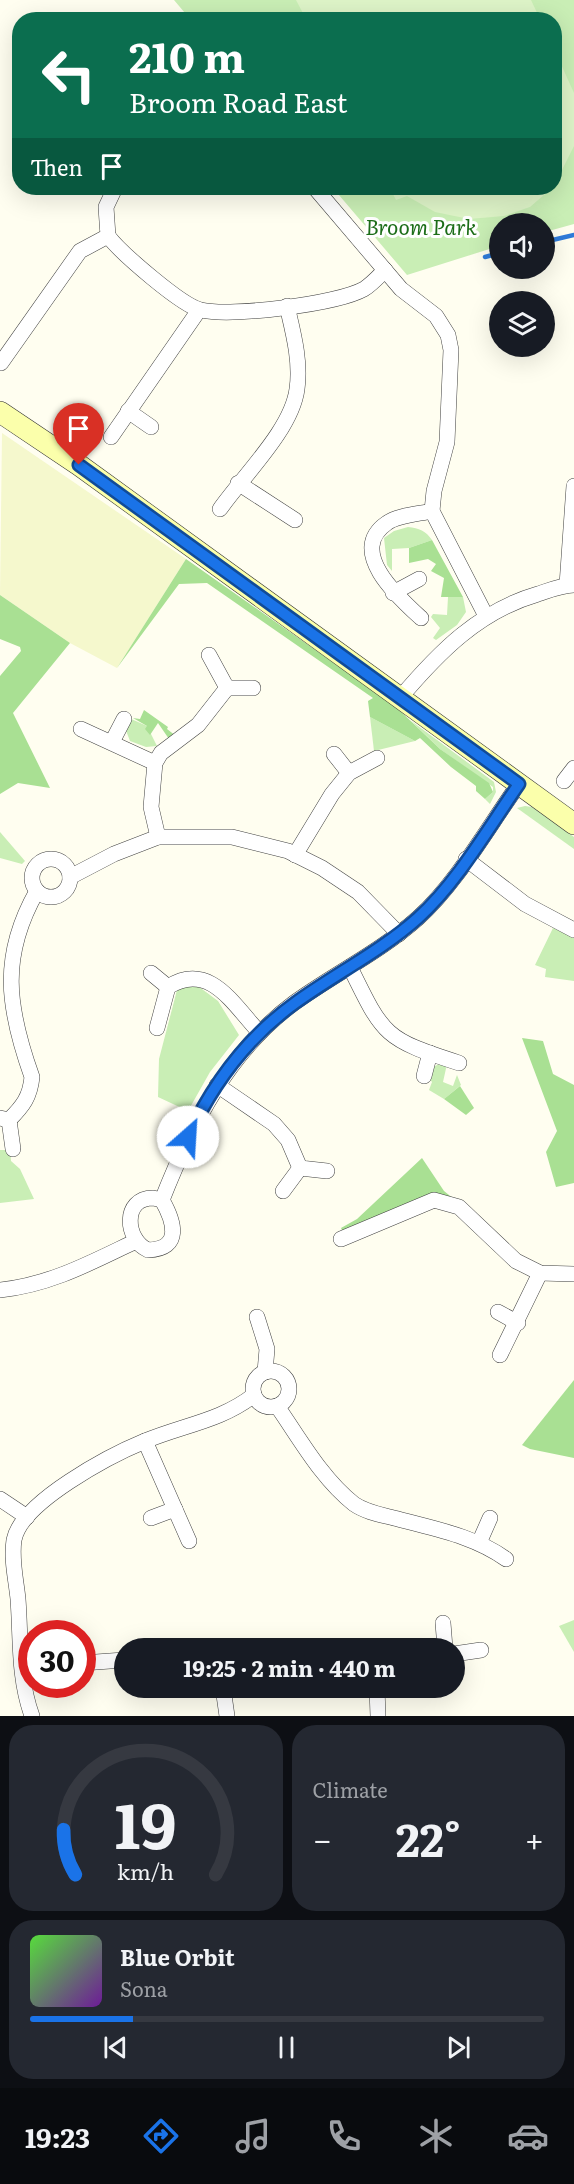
<!DOCTYPE html>
<html lang="en">
<head>
<meta charset="utf-8">
<style>
	body { margin:0; font-family:Literata,serif; background:#242831; color:#f1f3f6; height:100vh; display:flex; flex-direction:column; font-size:22px; white-space:nowrap }
	* { box-sizing:border-box; margin:0 }
	p { font-size:20px; color:#9ea1a6 }
	.icon { flex:none; width:33px; height:33px; fill:none; stroke:currentColor; stroke-width:2; stroke-linecap:round; stroke-linejoin:round }
	.map { position:relative; height:1716px; overflow:hidden }
	.drawer { display:flex; flex-direction:column; gap:9px; padding:9px; background:#0d0f14; flex:1 }
	.drawer>* { flex:none }
	.hud { position:absolute; left:12px; top:12px; width:550px; height:183px; border-radius:24px; box-shadow:0 6px 24px #0002; background:#0b6e4f; color:#fff; overflow:hidden }
	.tools { position:absolute; left:489px; top:213px; display:grid; gap:12px }
	.tools a { display:grid; place-items:center; width:66px; height:66px; border-radius:50%; background:#171b24; box-shadow:0 6px 24px #0002; font-size:30px }
	.speed { position:absolute; left:18px; top:1620px; display:flex; gap:12px; font-size:30px; font-weight:700; text-align:center }
	.speed>* { display:grid; place-content:center; width:78px; height:78px; border-radius:50%; background:#171b24; box-shadow:0 6px 24px #0002; line-height:1 }
	.speed .limit { border:9px solid #d22; background:#fff; color:#111 }
	.pin { position:absolute; display:grid; place-items:center; width:51px; height:51px; color:#fff; margin:-62px -26px; border-radius:50% 50% 50% 0; rotate:-45deg; box-shadow:0 0 6px #0007 }
	.pin .icon { rotate:45deg }
	.me { position:absolute; width:66px; margin:-33px; rotate:26deg; stroke-linejoin:round; filter:drop-shadow(0 0 4px #0008) }
	.turn { display:flex; align-items:center; gap:21px; height:126px; padding:0 18px; font-size:27px }
	.turn .icon { width:78px; height:78px; stroke-width:2.5 }
	.turn b { display:block; font-size:42px; line-height:51px }
	.then { display:flex; align-items:center; height:57px; padding:0 18px; background:#0003; gap:12px; font-size:22px }
	.big { font-size:45px; font-weight:700; line-height:1.1 }
	.drawer .widget { flex:1; display:flex; flex-direction:column; justify-content:center; gap:9px; min-width:0; padding:0 21px; border-radius:24px; background:#242831 }
	.drawer .dial { align-items:center; gap:0 }
	.dial svg { height:156px; overflow:visible; fill:none; stroke:#363941; stroke-width:7; stroke-linecap:round; text-anchor:middle }
	.dial text { fill:#f1f3f6; stroke:none }
	.song { display:flex; align-items:center; gap:18px }
	.cover { width:72px; height:72px; border-radius:9px; background:linear-gradient(135deg,hsl(110 70% 55%),hsl(280 70% 35%)) }
	.played { height:6px; border-radius:3px; background:linear-gradient(90deg,#1a73e8 20%,#363941 20%) }
	.keys { display:flex; justify-content:space-around; direction:ltr }
	.heat { display:flex; justify-content:space-between; align-items:center; font-size:33px; direction:ltr }
	.drawer .tiles { flex:1; display:grid; gap:9px; grid-template-columns:1fr 1fr }
	.widget:last-child { grid-column:span 2 }
	.trip { position:absolute; left:114px; top:1638px; width:351px; height:60px; border-radius:30px; background:#171b24; box-shadow:0 6px 24px #0002; font-weight:700; line-height:60px; text-align:center }
	.tab-bar { display:flex; height:96px; justify-content:space-around; align-items:center; background:#090b0e; color:#9ea1a6 }
	.tab-bar .icon { width:42px; height:42px }
	.tab-bar .on { color:#1a73e8 }
	.tab-bar b { font-size:27px; color:#f1f3f6 }
	.map>svg:first-child { display:block }
	.farmland { fill:#f5f8cd }
	.green { fill:#c9eeb5 }
	.forest { fill:#a9e093 }
	.pitch { fill:#def4c8 }
	.lines { fill:none; stroke-linecap:round; stroke-linejoin:round }
	.stream { stroke:#2f7bd9; stroke-width:4.5 }
	.street-casing { stroke:#414141; stroke-width:16 }
	.secondary-casing { stroke:#303030; stroke-width:22 }
	.street { stroke:#fff; stroke-width:15 }
	.secondary { stroke:#fbffab; stroke-width:21 }
	.route-casing { stroke:#114b97; stroke-width:15 }
	.route { stroke:#1a73e8; stroke-width:10 }
	.labels { text-anchor:middle; stroke-width:6; stroke-linejoin:round; paint-order:stroke }
	.park-label { font-size:21px; font-style:italic; fill:#1c6d18; stroke:#fff }
</style>
</head>
<body>
<div class="map">
<svg width="574" height="1716" viewBox="0 0 574 1716">
	<rect width="100%" height="100%" fill="#fffef0"/>
	<!-- farmland -->
	<polygon class="farmland" points="2,433 186,559 117,668 70,643 0,595"/>
	<!-- green -->
	<g class="green">
		<polygon points="174,0 574,0 574,224 545,232 544,224 500,224 499,246 407,275 333,188 555,188 555,20 190,19"/>
		<path d="M 408,527 C 419,528 426,531 432,540 L 409,548 L 392,549 L 392,571 L 387,565 L 384,538 L 394,531 Z"/>
		<polygon points="448,597 463,597 466,612 457,625 436,640 433,638 440,628 431,617 433,614 447,615"/>
		<polygon points="370,717 415,741 374,751"/>
		<polygon points="129,718 147,726 157,746 146,747 130,741 125,728"/>
		<polygon points="410,720 494,782 496,792 490,804 485,799 493,792 493,787 440,749"/>
		<polygon points="525,806 532,807 574,837 574,849 517,808"/>
		<polygon points="0,832 25,861 22,864 0,858"/>
		<polygon points="553,928 574,937 574,981 545,977 546,969 535,965"/>
		<polygon points="185,986 198,986 218,1001 239,1035 210,1072 188,1111 158,1097 159,1059 177,990"/>
		<polygon points="439,1064 447,1064 443,1082 453,1086 457,1075 461,1085 444,1099 429,1090 432,1082 428,1077 433,1067"/>
		<polygon points="0,1150 10,1150 11,1161 20,1169 34,1199 0,1203"/>
		<polygon points="574,1620 574,1652 559,1626"/>
	</g>
	<!-- forest -->
	<g class="forest">
		<polygon points="432,540 463,597 441,597 444,578 431,571 436,564 428,559 409,563 409,548"/>
		<polygon points="186,559 395,706 440,749 489,783 493,792 485,799 476,791 476,786 451,767 420,738 415,741 370,717 368,701 373,698 207,583 179,584 117,668"/>
		<polygon points="0,595 70,643 13,713 50,788 18,783 0,794 0,676 21,651 20,647 0,639"/>
		<polygon points="144,710 168,727 167,729 176,736 169,739 158,723 150,735 145,729 147,726 133,718 140,719"/>
		<polygon points="522,1038 543,1041 553,1074 574,1085 574,1183 556,1187 546,1152 557,1131"/>
		<polygon points="460,1086 474,1108 466,1115 444,1099"/>
		<polygon points="422,1158 444,1191 459,1203 434,1196 344,1235 341,1228 357,1219"/>
		<polygon points="574,1380 574,1458 530,1449 522,1445"/>
	</g>
	<!-- pitch -->
	<g class="pitch">
		<polygon points="296,0 531,0 540,19 306,19"/>
		<polygon points="555,51 574,93 574,146 555,184"/>
		<polygon points="390,188 552,188 530,207 504,216 469,219 435,212 407,196 396,200"/>
	</g>
	<g class="lines">
		<!-- stream -->
		<g class="stream">
			<polyline points="544,242 574,235"/>
			<polyline points="485,257 500,253"/>
		</g>
		<defs>
			<g id="street">
				<polyline points="315,188 401,289 436,316 448,335 451,350 447,442 434,491 432,511 486,616"/>
				<path d="M 108,236 C 121,253 182,306 201,310 C 232,317 337,304 364,289 C 372,284 379,276 385,270"/>
				<polyline points="1,363 80,251 108,236 106,207 115,188"/>
				<polyline points="128,411 151,427"/>
				<polyline points="111,437 199,310"/>
				<polyline points="238,483 295,520"/>
				<path d="M 220,509 C 244,475 292,429 297,389 C 301,361 293,332 287,306"/>
				<polyline points="567,585 574,486"/>
				<polyline points="393,593 419,579"/>
				<path d="M 421,618 C 399,598 346,551 387,523 C 398,515 419,514 432,511"/>
				<polyline points="227,688 253,688"/>
				<path d="M 400,698 C 439,652 479,611 538,594 C 550,590 562,585 574,585"/>
				<polyline points="81,729 155,763"/>
				<polyline points="112,742 124,719"/>
				<polyline points="334,754 349,773"/>
				<polyline points="564,781 574,768"/>
				<polyline points="158,837 151,807 155,763 161,753 198,725 227,688 209,655"/>
				<polyline points="295,855 332,794 349,773 377,758"/>
				<polyline points="466,859 525,904 574,930"/>
				<circle cx="51" cy="878" r="19"/>
				<polyline points="70,877 114,854 158,837 232,837 288,851 322,868 358,892 399,934"/>
				<path d="M 350,967 C 384,1037 385,1039 459,1063"/>
				<polyline points="151,973 168,987"/>
				<path d="M 157,1028 L 168,987 C 210,960 234,1006 260,1033"/>
				<polyline points="424,1076 430,1053"/>
				<polyline points="217,1085 274,1124 288,1140 300,1168 327,1171"/>
				<path d="M 0,1118 L 9,1120 C 23,1106 30,1097 32,1077 C 7,1007 0,956 37,891"/>
				<polyline points="9,1120 13,1149"/>
				<polyline points="283,1191 300,1168"/>
				<path d="M 153,1198 L 162,1200 C 174,1221 183,1249 148,1250 C 125,1240 122,1198 153,1198 Z"/>
				<path d="M 162,1200 C 192,1124 227,1053 294,1003 C 334,974 380,952 418,918 C 457,883 488,827 519,784"/>
				<polyline points="341,1239 434,1200 459,1207 516,1261 540,1273 574,1274"/>
				<path d="M 0,1290 C 50,1285 92,1262 136,1241"/>
				<polyline points="498,1312 518,1323"/>
				<polyline points="257,1317 267,1349 265,1372"/>
				<polyline points="500,1355 540,1273"/>
				<circle cx="271" cy="1389" r="18"/>
				<path d="M 277,1406 C 300,1439 322,1479 354,1504 C 367,1513 383,1515 398,1519 C 435,1529 474,1536 506,1559"/>
				<polyline points="145,1441 189,1541"/>
				<polyline points="0,1499 27,1517"/>
				<polyline points="151,1518 175,1509"/>
				<polyline points="479,1543 490,1518"/>
				<polyline points="443,1623 445,1648"/>
				<polyline points="454,1654 481,1650"/>
				<polyline points="82,1663 124,1660"/>
				<polyline points="223,1688 227,1716"/>
				<polyline points="377,1688 378,1716"/>
				<path d="M 32,1716 C 18,1677 21,1639 18,1599 C 16,1579 11,1560 14,1540 C 21,1502 111,1455 145,1441 C 183,1425 221,1421 254,1395"/>
			</g>
			<polyline id="secondary" points="0,412 79,465 574,824"/>
		</defs>
		<!-- street casing -->
		<use href="#street" class="street-casing"/>
		<!-- secondary casing -->
		<use href="#secondary" class="secondary-casing"/>
		<!-- street -->
		<use href="#street" class="street"/>
		<!-- secondary -->
		<use href="#secondary" class="secondary"/>
	</g>
	<g class="lines">
		<defs>
			<path id="route" d="M 79,465 L 519,784 C 489,827 457,883 418,918 C 381,951 335,974 295,1003 C 248,1037 212,1085 188,1137"/>
		</defs>
		<!-- route casing -->
		<use href="#route" class="route-casing"/>
		<!-- route -->
		<use href="#route" class="route"/>
	</g>
	<g class="labels">
		<!-- park labels -->
		<g class="park-label">
			<text x="421" y="235">Broom Park</text>
		</g>
	</g>
</svg>
<div class="tools">
<a><svg class="icon" aria-label="sound" viewBox="0 0 24 24"><path d="M4 9h4l5-4v14l-5-4H4zM17 9q2 3 0 6"/></svg></a>
<a><svg class="icon" aria-label="layers" viewBox="0 0 24 24"><path d="M12 4l9 5-9 5-9-5zM3 14l9 5 9-5"/></svg></a>
</div>
<div class="speed"><div class="limit">30</div></div>
<div class="pin" style="left:79px;top:465px;background:#d93025"><svg class="icon" aria-label="arrive" viewBox="0 0 24 24"><path d="M6 21V4h12l-3 4 3 4H6"/></svg></div>
<svg class="me" style="left:188px;top:1137px" viewBox="-20 -20 40 40"><circle r="19" fill="#fff"/><path d="M0-13L10 11 0 6-10 11z" fill="#1a73e8"/></svg>
<div class="trip">19:25 · 2 min · 440 m</div>
<div class="hud">
<div class="turn"><svg class="icon" aria-label="left" viewBox="0 0 24 24"><path d="M17 20v-9H6M10 6l-5 5 5 5"/></svg><div><b>210 m</b>Broom Road East</div></div>
<div class="then">Then<svg class="icon" aria-label="arrive" viewBox="0 0 24 24"><path d="M6 21V4h12l-3 4 3 4H6"/></svg></div>
</div>
</div>
<section class="drawer">
<div class="tiles">
<div class="widget dial"><svg viewBox="0 0 100 80">
<path d="M14 69A42 42 0 1 1 86 69"/>
<path d="M14 69A42 42 0 0 1 8 46" stroke="#1a73e8"/>
<text x="50" y="56" font-size="32" font-weight="700">19</text>
<text x="50" y="72" font-size="11">km/h</text>
</svg></div>
<div class="widget"><p>Climate</p>
<div class="heat"><a>−</a><b class="big">22°</b><a>+</a></div>
</div>
<div class="widget">
<div class="song"><i class="cover"></i><div><b>Blue Orbit</b><p>Sona</p></div></div>
<div class="played"></div>
<div class="keys"><svg class="icon" aria-label="previous" viewBox="0 0 24 24"><path d="M18 5L8 12l10 7zM5 5v14"/></svg><svg class="icon" aria-label="pause" viewBox="0 0 24 24"><path d="M8 5v14M16 5v14"/></svg><svg class="icon" aria-label="next" viewBox="0 0 24 24"><path d="M6 5l10 7-10 7zM19 5v14"/></svg></div>
</div>
</div>
</section>
<nav class="tab-bar">
<b>19:23</b>
<svg class="icon on" aria-label="directions" viewBox="0 0 24 24"><path d="M12 3l9 9-9 9-9-9zM9 14v-3h6M13 9l2 2-2 2"/></svg>
<svg class="icon" aria-label="music" viewBox="0 0 24 24"><path d="M9 18V5l10-2v13"/><circle cx="6" cy="18" r="3"/><circle cx="16" cy="16" r="3"/></svg>
<svg class="icon" aria-label="phone" viewBox="0 0 24 24"><path d="M5 4h4l2 5-3 2q2 4 5 5l2-3 5 2v4C11 20 4 13 5 4z"/></svg>
<svg class="icon" aria-label="climate" viewBox="0 0 24 24"><path d="M12 3v18M4 7l16 10M4 17L20 7"/></svg>
<svg class="icon" aria-label="car" viewBox="0 0 24 24"><path d="M5 17H2v-5l4-1 3-4h7l3 4 3 1v5h-3M9 17h6M6 11h13"/><circle cx="7" cy="17" r="2"/><circle cx="17" cy="17" r="2"/></svg>
</nav>
</body>
</html>
